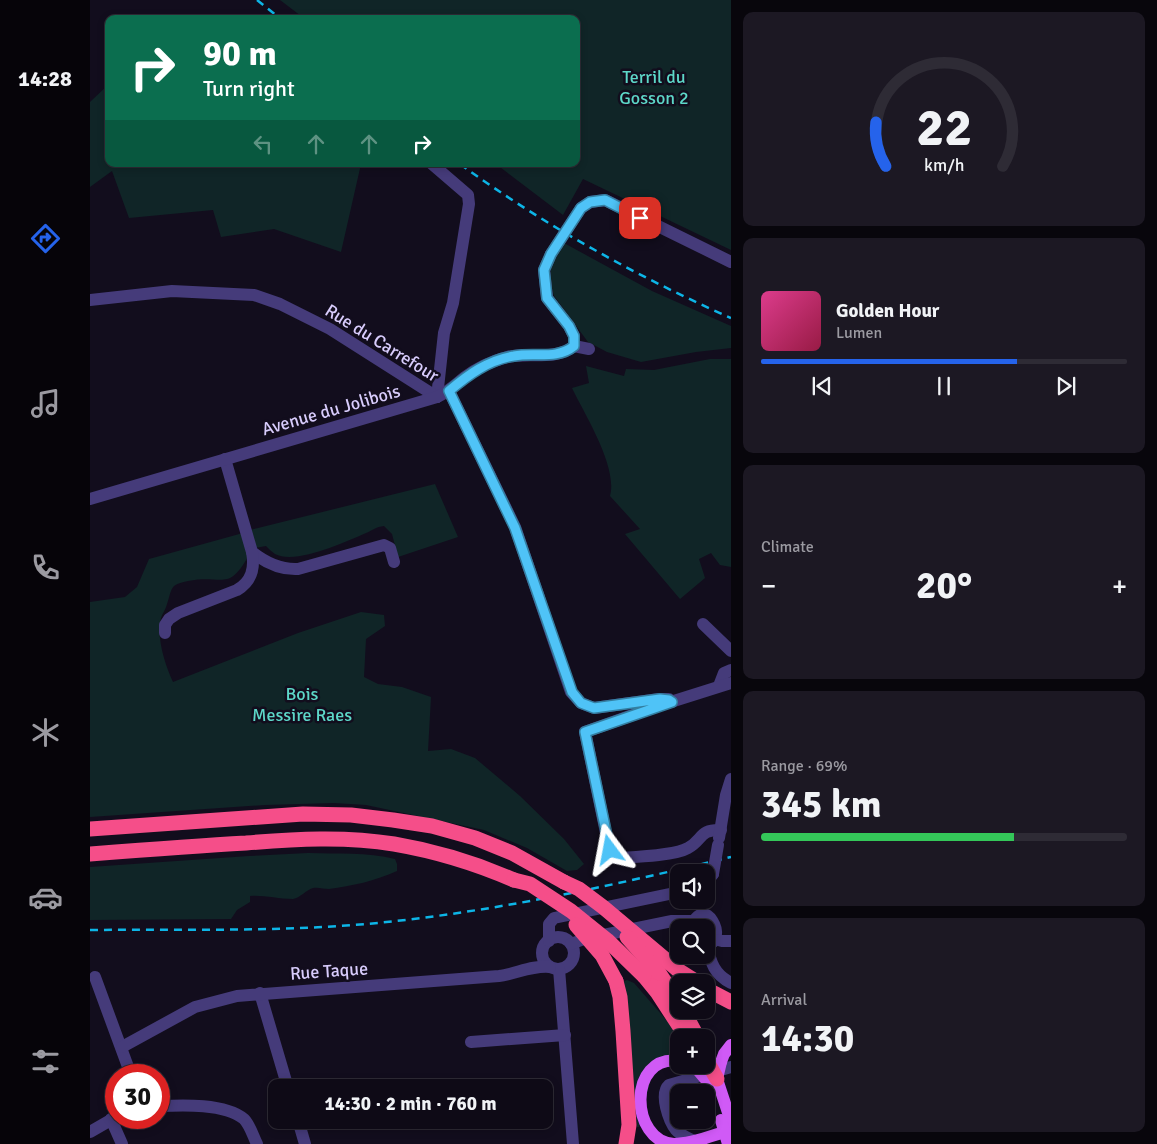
<!DOCTYPE html>
<html lang="en">
<head>
<meta charset="utf-8">
<style>
	body { margin:0; font-family:Signika,sans-serif; background:#1c1823; color:#f1f3f6; height:100vh; display:flex; flex-direction:column; font-size:19px; white-space:nowrap }
	* { box-sizing:border-box; margin:0 }
	p { font-size:16px; color:#9b9aa1 }
	.icon { flex:none; width:28px; height:28px; fill:none; stroke:currentColor; stroke-width:2; stroke-linecap:round; stroke-linejoin:round }
	.map { position:relative; flex:1; overflow:hidden }
	.sheet { display:flex; flex-direction:column; gap:12px; padding:12px; background:#08060c; width:426px }
	.sheet>* { flex:none }
	.hud { position:absolute; left:15px; top:15px; width:475px; height:152px; border-radius:10px; box-shadow:0 2px 8px #0003,0 0 0 1px #2e2b35; background:#0b6e4f; color:#fff; overflow:hidden }
	.controls { position:absolute; left:580px; top:864px; display:grid; gap:10px }
	.controls a { display:grid; place-items:center; width:45px; height:45px; border-radius:10px; background:#0e0a16; box-shadow:0 2px 8px #0003,0 0 0 1px #2e2b35; font-size:25px }
	.speed { position:absolute; left:15px; top:1064px; display:flex; gap:10px; font-size:25px; font-weight:700; text-align:center }
	.speed>* { display:grid; place-content:center; width:65px; height:65px; border-radius:50%; background:#0e0a16; box-shadow:0 2px 8px #0003,0 0 0 1px #2e2b35; line-height:1 }
	.speed .limit { border:8px solid #d22; background:#fff; color:#111 }
	.pin { position:absolute; display:grid; place-items:center; width:42px; height:42px; color:#fff; margin:-21px; border-radius:10px; box-shadow:0 2px 8px #0006 }
	.me { position:absolute; width:55px; margin:-28px; rotate:347deg; stroke-linejoin:round; filter:drop-shadow(0 0 4px #0008) }
	.turn { display:flex; align-items:center; gap:18px; height:105px; padding:0 15px; font-size:22px }
	.turn .icon { width:65px; height:65px; stroke-width:2.5 }
	.turn b { display:block; font-size:35px; line-height:42px }
	.lanes { display:flex; align-items:center; height:48px; padding:0 15px; background:#0003; justify-content:center; gap:25px; direction:ltr }
	.lanes .off { opacity:.35 }
	.big { font-size:38px; font-weight:700; line-height:1.1 }
	.sheet .tile { flex:1; display:flex; flex-direction:column; justify-content:center; gap:8px; min-width:0; padding:0 18px; border-radius:10px; background:#1c1823 }
	.sheet .dial { align-items:center; gap:0 }
	.dial svg { height:130px; overflow:visible; fill:none; stroke:#2e2b35; stroke-width:7; stroke-linecap:round; text-anchor:middle }
	.dial text { fill:#f1f3f6; stroke:none }
	.song { display:flex; align-items:center; gap:15px }
	.cover { width:60px; height:60px; border-radius:8px; background:linear-gradient(135deg,hsl(330 70% 55%),hsl(340 70% 35%)) }
	.played { height:5px; border-radius:2px; background:linear-gradient(90deg,#2563eb 70%,#2e2b35 70%) }
	.keys { display:flex; justify-content:space-around; direction:ltr }
	.heat { display:flex; justify-content:space-between; align-items:center; font-size:28px; direction:ltr }
	.charge { height:8px; border-radius:4px; background:linear-gradient(90deg,#34c759 69%,#2e2b35 0) }
	.trip { position:absolute; left:178px; top:1079px; width:285px; height:50px; border-radius:10px; background:#0e0a16; box-shadow:0 2px 8px #0003,0 0 0 1px #2e2b35; font-weight:700; line-height:50px; text-align:center }
	main { display:flex; flex:1; min-height:0 }
	.tab-bar { display:flex; flex-direction:column; width:90px; justify-content:space-around; align-items:center; background:#060409; color:#9b9aa1 }
	.tab-bar .icon { width:35px; height:35px }
	.tab-bar .selected { color:#2563eb }
	.tab-bar b { font-size:22px; color:#f1f3f6 }
	.map>svg:first-child { display:block }
	.green { fill:#102527 }
	.lines { fill:none; stroke-linecap:round; stroke-linejoin:round }
	.minor { stroke:#453b7a; stroke-width:12 }
	.major { stroke:#d05af6; stroke-width:12 }
	.highway { stroke:#f54e89; stroke-width:15 }
	.rail { stroke:#0db5e7; stroke-width:2.5; stroke-dasharray:8 6; stroke-linecap:butt }
	.minor-bridge { stroke:#453b7a; stroke-width:12 }
	.major-bridge { stroke:#d05af6; stroke-width:12 }
	.highway-bridge { stroke:#f54e89; stroke-width:15 }
	.route-casing { stroke:#337fa1; stroke-width:12 }
	.route { stroke:#4fc3f7; stroke-width:9 }
	.labels { text-anchor:middle; stroke-width:5; stroke-linejoin:round; paint-order:stroke }
	.park-label { font-size:18px; fill:#5dd7c8; stroke:#120d1d }
	.street-label { font-size:18px; fill:#d8ccfc; stroke:#120d1d }
</style>
</head>
<body>
<main>
<nav class="tab-bar">
<b>14:28</b>
<svg class="icon selected" aria-label="directions" viewBox="0 0 24 24"><path d="M12 3l9 9-9 9-9-9zM9 14v-3h6M13 9l2 2-2 2"/></svg>
<svg class="icon" aria-label="music" viewBox="0 0 24 24"><path d="M9 18V5l10-2v13"/><circle cx="6" cy="18" r="3"/><circle cx="16" cy="16" r="3"/></svg>
<svg class="icon" aria-label="phone" viewBox="0 0 24 24"><path d="M5 4h4l2 5-3 2q2 4 5 5l2-3 5 2v4C11 20 4 13 5 4z"/></svg>
<svg class="icon" aria-label="climate" viewBox="0 0 24 24"><path d="M12 3v18M4 7l16 10M4 17L20 7"/></svg>
<svg class="icon" aria-label="car" viewBox="0 0 24 24"><path d="M5 17H2v-5l4-1 3-4h7l3 4 3 1v5h-3M9 17h6M6 11h13"/><circle cx="7" cy="17" r="2"/><circle cx="17" cy="17" r="2"/></svg>
<svg class="icon" aria-label="filters" viewBox="0 0 24 24"><path d="M4 7h16M4 17h16"/><circle cx="9" cy="7" r="2"/><circle cx="15" cy="17" r="2"/></svg>
</nav>
<div class="map">
<svg width="641" height="1144" viewBox="0 0 641 1144">
	<rect width="100%" height="100%" fill="#120d1d"/>
	<!-- green -->
	<g class="green">
		<polygon points="190,0 641,0 641,250 493,179 473,215 406,164 486,164 486,19 215,19"/>
		<polygon points="19,84 19,164 271,164 251,252 184,229 131,237 123,210 39,218 22,171 0,187 0,102"/>
		<polygon points="474,243 562,291 641,326 641,348 606,352 551,362 517,352 498,342 464,296 460,282 461,265"/>
		<path d="M 620,359 L 641,359 L 641,567 L 630,565 L 621,553 L 609,559 L 615,578 L 590,599 L 535,534 L 550,529 L 520,496 C 528,467 495,415 482,388 L 499,383 L 496,366 L 534,376 L 536,369 L 564,370 Z"/>
		<path d="M 345,484 L 368,537 L 308,557 L 302,534 L 294,526 C 286,527 283,530 276,533 C 255,542 206,565 185,554 C 182,552 179,549 176,546 L 165,548 L 160,530 Z"/>
		<path d="M 153,533 L 159,555 C 138,593 133,574 98,581 C 94,582 88,583 84,586 C 80,590 79,599 77,604 C 76,609 72,614 71,618 C 66,637 75,665 83,682 L 208,633 L 271,612 L 294,615 L 295,626 L 276,639 L 274,677 L 288,684 L 312,687 L 341,697 L 338,751 L 361,749 L 385,758 L 430,796 L 474,839 L 494,864 L 487,870 L 477,871 L 437,848 L 394,830 L 276,805 L 244,803 L 175,805 L 0,817 L 0,602 L 35,597 L 47,587 L 59,559 Z"/>
		<path d="M 218,853 C 247,854 277,852 305,859 L 307,864 L 307,871 C 285,881 262,886 239,889 C 234,889 228,887 223,888 C 216,890 210,898 203,899 C 188,899 174,895 160,896 L 160,902 L 147,910 L 141,919 L 0,920 L 0,867 L 159,856 Z"/>
		<polygon points="537,980 544,983 578,1022 589,1038 589,1057 565,1062 549,1127 547,1127 533,982"/>
	</g>
	<g class="lines">
		<!-- minor -->
		<g class="minor">
			<polyline points="342,164 378,195 379,204 363,303 354,333 347,397"/>
			<polyline points="491,208 500,202 515,200 641,262"/>
			<polyline points="461,254 454,270 457,298 479,326 484,336 484,346"/>
			<polyline points="0,300 82,291 164,295 190,304 240,329 347,397"/>
			<polyline points="484,346 499,349"/>
			<polyline points="359,391 425,527 481,692 491,703 504,708 569,699 579,699 582,702"/>
			<path d="M 135,459 L 162,552 C 176,563 190,570 208,569 L 294,545 L 300,548 L 304,562"/>
			<path d="M 0,499 L 347,397 C 358,392 365,385 375,377 C 387,368 402,361 417,357 C 439,352 465,361 484,346"/>
			<polyline points="613,624 641,651"/>
			<path d="M 75,633 L 75,625 L 79,619 L 88,613 L 147,590 C 162,581 165,568 162,552"/>
			<polyline points="629,686 634,673 641,670"/>
			<path d="M 631,830 C 609,829 613,840 598,848 C 584,856 544,857 527,858 L 524,857 L 520,850 L 516,833 L 495,732 L 568,706 L 641,683"/>
			<polyline points="629,838 636,795 641,779"/>
			<polyline points="616,883 623,874"/>
			<path d="M 601,928 C 613,891 641,940 616,946"/>
			<circle cx="468" cy="953" r="16"/>
			<polyline points="628,940 632,941 641,941"/>
			<polyline points="459,941 459,924 464,918 589,892"/>
			<polyline points="481,944 494,939 582,921 603,921"/>
			<path d="M 617,946 C 621,963 624,974 641,983"/>
			<polyline points="469,969 483,1144"/>
			<polyline points="5,977 41,1075"/>
			<polyline points="170,993 198,1088"/>
			<polyline points="381,1042 475,1035"/>
			<path d="M 32,1047 L 105,1007 L 147,996 L 409,976 C 426,974 442,965 460,967"/>
			<path d="M 69,1106 C 92,1105 135,1103 154,1119 C 160,1125 163,1136 167,1144"/>
			<polyline points="21,1119 32,1144"/>
			<polyline points="208,1120 215,1144"/>
			<polyline points="0,1132 26,1117"/>
			<path d="M 604,1141 C 598,1138 590,1135 586,1130 C 579,1121 569,1094 579,1085 L 641,1067"/>
		</g>
		<!-- major -->
		<g class="major">
			<path d="M 589,1061 C 537,1054 540,1142 584,1144 C 603,1144 623,1135 641,1130"/>
			<polyline points="631,1062 634,1054 641,1045"/>
			<polyline points="627,1079 641,1122"/>
		</g>
		<!-- highway -->
		<g class="highway">
			<polyline points="0,829 213,814 261,815 303,820 342,826 385,838 422,853 474,882"/>
			<path d="M 0,854 C 52,850 104,846 156,843 C 205,839 255,836 304,844 C 345,851 385,863 424,880"/>
			<polyline points="588,970 607,982"/>
			<polyline points="569,973 589,1003"/>
			<polyline points="554,976 567,992 597,1038"/>
			<polyline points="526,981 530,997 533,1031 539,1125 536,1144"/>
			<polyline points="616,989 641,1002"/>
			<polyline points="593,1010 608,1038"/>
		</g>
		<!-- rail -->
		<g class="rail">
			<polyline points="167,0 191,19"/>
			<path d="M 370,164 C 454,225 546,276 641,318"/>
			<path d="M 0,930 C 92,929 185,932 276,924 C 399,913 521,886 641,857"/>
		</g>
		<!-- minor-bridge -->
		<g class="minor-bridge">
			<polyline points="461,254 491,208"/>
			<polyline points="623,874 628,845"/>
		</g>
		<!-- major-bridge -->
		<g class="major-bridge">
			<polyline points="607,1069 618,1082"/>
			<polyline points="627,1079 631,1062"/>
			<polyline points="631,1120 638,1144"/>
		</g>
		<!-- highway-bridge -->
		<g class="highway-bridge">
			<polyline points="424,880 440,884 481,911 517,940 554,976"/>
			<polyline points="474,882 489,889 513,907 588,970"/>
			<polyline points="486,925 512,955 526,981"/>
			<polyline points="537,937 569,973"/>
			<polyline points="619,1065 627,1079"/>
		</g>
	</g>
	<g class="lines">
		<defs>
			<path id="route" d="M 520,850 L 495,732 L 582,702 L 579,700 L 570,699 L 504,708 L 491,703 L 482,692 L 425,528 L 359,391 C 378,375 398,360 424,356 C 444,352 467,360 484,346 L 484,336 L 479,326 L 457,298 L 454,270 L 461,254 L 491,208 L 500,202 L 515,200 L 550,218"/>
		</defs>
		<!-- route casing -->
		<use href="#route" class="route-casing"/>
		<!-- route -->
		<use href="#route" class="route"/>
	</g>
	<g class="labels">
		<!-- park labels -->
		<g class="park-label">
			<text x="564" y="83">Terril du<tspan x="564" dy="21">Gosson 2</tspan></text>
			<text x="212" y="700">Bois<tspan x="212" dy="21">Messire Raes</tspan></text>
		</g>
		<!-- street labels -->
		<g class="street-label">
			<text transform="translate(292 343) rotate(32)" y="6">Rue du Carrefour</text>
			<text transform="translate(241 410) rotate(-16)" y="6">Avenue du Jolibois</text>
			<text transform="translate(239 971) rotate(-4)" y="6">Rue Taque</text>
		</g>
	</g>
</svg>
<div class="controls">
<a><svg class="icon" aria-label="sound" viewBox="0 0 24 24"><path d="M4 9h4l5-4v14l-5-4H4zM17 9q2 3 0 6"/></svg></a>
<a><svg class="icon" aria-label="search" viewBox="0 0 24 24"><circle cx="10" cy="10" r="6"/><path d="M15 15l6 6"/></svg></a>
<a><svg class="icon" aria-label="layers" viewBox="0 0 24 24"><path d="M12 4l9 5-9 5-9-5zM3 14l9 5 9-5"/></svg></a>
<a>+</a>
<a>−</a>
</div>
<div class="speed"><div class="limit">30</div></div>
<div class="pin" style="left:550px;top:218px;background:#d93025"><svg class="icon" aria-label="arrive" viewBox="0 0 24 24"><path d="M6 21V4h12l-3 4 3 4H6"/></svg></div>
<svg class="me" style="left:520px;top:850px" viewBox="-20 -20 40 40"><path d="M0-17L14 15 0 8-14 15z" fill="#4fc3f7" stroke="#fff" stroke-width="4"/></svg>
<div class="trip">14:30 · 2 min · 760 m</div>
<div class="hud">
<div class="turn"><svg class="icon" aria-label="right" viewBox="0 0 24 24"><path d="M7 20v-9h11M14 6l5 5-5 5"/></svg><div><b>90 m</b>Turn right</div></div>
<div class="lanes"><svg class="icon off" aria-label="left" viewBox="0 0 24 24"><path d="M17 20v-9H6M10 6l-5 5 5 5"/></svg><svg class="icon off" aria-label="ahead" viewBox="0 0 24 24"><path d="M12 20V5M6 11l6-6 6 6"/></svg><svg class="icon off" aria-label="ahead" viewBox="0 0 24 24"><path d="M12 20V5M6 11l6-6 6 6"/></svg><svg class="icon" aria-label="right" viewBox="0 0 24 24"><path d="M7 20v-9h11M14 6l5 5-5 5"/></svg></div>
</div>
</div>
<section class="sheet">
<div class="tile dial"><svg viewBox="0 0 100 80">
<path d="M14 69A42 42 0 1 1 86 69"/>
<path d="M14 69A42 42 0 0 1 8 42" stroke="#2563eb"/>
<text x="50" y="56" font-size="32" font-weight="700">22</text>
<text x="50" y="72" font-size="11">km/h</text>
</svg></div>
<div class="tile">
<div class="song"><i class="cover"></i><div><b>Golden Hour</b><p>Lumen</p></div></div>
<div class="played"></div>
<div class="keys"><svg class="icon" aria-label="previous" viewBox="0 0 24 24"><path d="M18 5L8 12l10 7zM5 5v14"/></svg><svg class="icon" aria-label="pause" viewBox="0 0 24 24"><path d="M8 5v14M16 5v14"/></svg><svg class="icon" aria-label="next" viewBox="0 0 24 24"><path d="M6 5l10 7-10 7zM19 5v14"/></svg></div>
</div>
<div class="tile"><p>Climate</p>
<div class="heat"><a>−</a><b class="big">20°</b><a>+</a></div>
</div>
<div class="tile"><p>Range · 69%</p><b class="big">345 km</b><div class="charge"></div></div>
<div class="tile"><p>Arrival</p><b class="big">14:30</b></div>
</section>
</main>
</body>
</html>
